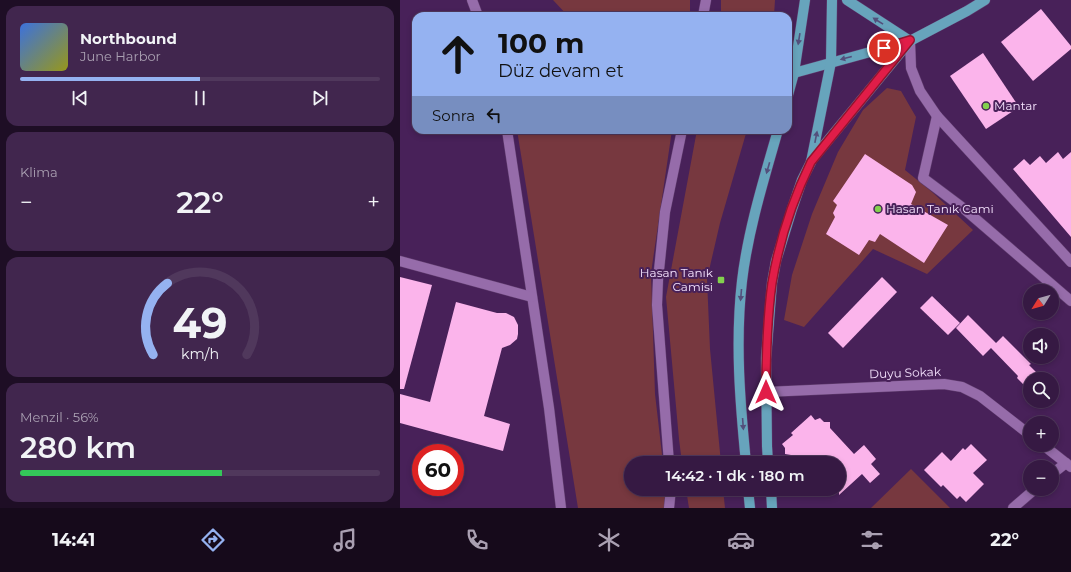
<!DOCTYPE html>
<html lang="tr">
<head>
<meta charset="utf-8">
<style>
	body { margin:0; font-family:Montserrat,sans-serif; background:#41264e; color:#f1f3f6; height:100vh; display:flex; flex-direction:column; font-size:15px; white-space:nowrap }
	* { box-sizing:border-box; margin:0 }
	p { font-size:13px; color:#aaa0b2 }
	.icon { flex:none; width:22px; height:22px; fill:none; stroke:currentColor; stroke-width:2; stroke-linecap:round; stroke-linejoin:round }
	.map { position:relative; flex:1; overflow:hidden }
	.side { display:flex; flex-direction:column; gap:6px; padding:6px; background:#1e0e25; width:400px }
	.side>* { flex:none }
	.top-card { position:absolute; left:12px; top:12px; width:380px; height:122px; border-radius:12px; box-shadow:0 2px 6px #0003,0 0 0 1px #50385c; background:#95b2f1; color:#111; overflow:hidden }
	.needle { width:26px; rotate:233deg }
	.buttons { position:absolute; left:623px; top:284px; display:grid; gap:8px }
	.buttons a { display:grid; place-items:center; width:36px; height:36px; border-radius:50%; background:#361943; box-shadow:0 2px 6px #0003,0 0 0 1px #50385c; font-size:20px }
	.speed { position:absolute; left:12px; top:444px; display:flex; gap:8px; font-size:20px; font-weight:700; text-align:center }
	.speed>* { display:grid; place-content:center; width:52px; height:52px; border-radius:50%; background:#361943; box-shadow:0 2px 6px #0003,0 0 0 1px #50385c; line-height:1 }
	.speed .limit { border:6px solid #d22; background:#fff; color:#111 }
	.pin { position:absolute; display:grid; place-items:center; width:34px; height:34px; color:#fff; margin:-17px; border:2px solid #fff; border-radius:50%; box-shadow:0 1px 4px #0007 }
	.me { position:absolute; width:44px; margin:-22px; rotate:0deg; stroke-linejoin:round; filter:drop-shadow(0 0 3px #0008) }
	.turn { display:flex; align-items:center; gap:14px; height:84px; padding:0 20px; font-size:18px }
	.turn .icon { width:52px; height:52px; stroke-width:2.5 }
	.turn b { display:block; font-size:28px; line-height:34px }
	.then { display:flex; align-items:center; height:38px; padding:0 20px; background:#0003; gap:8px; font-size:15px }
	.big { font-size:30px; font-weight:600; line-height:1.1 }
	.side .card { flex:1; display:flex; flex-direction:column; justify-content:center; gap:6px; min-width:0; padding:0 14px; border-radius:12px; background:#41264e }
	.side .dial { align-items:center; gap:0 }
	.dial svg { height:104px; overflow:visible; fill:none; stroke:#50385c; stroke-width:7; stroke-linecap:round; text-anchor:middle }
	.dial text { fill:#f1f3f6; stroke:none }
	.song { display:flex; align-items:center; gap:12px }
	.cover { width:48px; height:48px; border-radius:6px; background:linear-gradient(135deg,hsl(220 70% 55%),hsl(60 70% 35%)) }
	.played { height:4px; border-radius:2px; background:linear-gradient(90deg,#95b2f1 50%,#50385c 50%) }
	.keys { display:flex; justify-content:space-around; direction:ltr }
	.heat { display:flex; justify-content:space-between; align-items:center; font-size:22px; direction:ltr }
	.charge { height:6px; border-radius:3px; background:linear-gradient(90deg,#34c759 56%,#50385c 0) }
	.trip { position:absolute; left:224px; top:456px; width:222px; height:40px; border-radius:20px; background:#361943; box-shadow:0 2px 6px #0003,0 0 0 1px #50385c; font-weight:600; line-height:40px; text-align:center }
	.tab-bar { display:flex; height:64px; justify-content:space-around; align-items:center; background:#160a1b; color:#aaa0b2 }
	.tab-bar .icon { width:28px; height:28px }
	.tab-bar .current { color:#95b2f1 }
	.tab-bar b { font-size:18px; color:#f1f3f6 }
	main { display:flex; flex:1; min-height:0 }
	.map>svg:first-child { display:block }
	.green { fill:#77383f }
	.building { fill:#fbb4eb }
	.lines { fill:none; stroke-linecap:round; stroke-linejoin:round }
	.minor-casing { stroke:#613e6f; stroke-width:11 }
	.major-casing { stroke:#613e6f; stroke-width:11 }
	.minor { stroke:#966caa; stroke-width:10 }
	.major { stroke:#67a4bc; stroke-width:10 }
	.oneway { fill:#534f7c }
	.route-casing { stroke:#92132f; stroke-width:10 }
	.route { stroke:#e11d48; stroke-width:7 }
	.poi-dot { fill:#83d04e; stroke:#482159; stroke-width:1.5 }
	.labels { text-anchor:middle; stroke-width:4; stroke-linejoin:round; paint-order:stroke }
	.poi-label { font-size:12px; fill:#f4e2fd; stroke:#482159; text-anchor:start }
	.street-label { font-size:12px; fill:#f4e2fd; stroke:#482159 }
</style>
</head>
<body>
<main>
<section class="side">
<div class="card">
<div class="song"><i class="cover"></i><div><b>Northbound</b><p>June Harbor</p></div></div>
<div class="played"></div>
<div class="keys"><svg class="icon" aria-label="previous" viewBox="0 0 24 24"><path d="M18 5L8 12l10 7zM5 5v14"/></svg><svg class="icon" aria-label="pause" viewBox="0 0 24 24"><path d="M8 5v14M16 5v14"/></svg><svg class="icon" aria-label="next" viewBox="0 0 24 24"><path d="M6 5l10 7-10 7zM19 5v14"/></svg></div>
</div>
<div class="card"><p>Klima</p>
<div class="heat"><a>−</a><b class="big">22°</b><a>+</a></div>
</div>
<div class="card dial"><svg viewBox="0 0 100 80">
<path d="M14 69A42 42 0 1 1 86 69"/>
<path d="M14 69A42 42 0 0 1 25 14" stroke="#95b2f1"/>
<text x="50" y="56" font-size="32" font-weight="700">49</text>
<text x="50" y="72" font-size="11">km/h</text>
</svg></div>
<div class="card"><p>Menzil · 56%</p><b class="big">280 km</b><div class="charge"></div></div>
</section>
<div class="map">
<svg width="671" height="508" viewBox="0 0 671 508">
	<rect width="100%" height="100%" fill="#482159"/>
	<!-- green -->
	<g class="green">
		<polygon points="153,0 290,0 290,16 168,16"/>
		<polygon points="321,0 375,0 374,16 321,16"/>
		<polygon points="487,88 501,91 516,117 505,170 532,192 573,230 527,274 473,249 404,327 384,320 392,275 412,214 438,152 463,110"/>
		<polygon points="117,130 272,130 251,273 255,394 263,463 231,463 231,489 266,489 269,508 178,508"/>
		<polygon points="297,130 347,130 320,223 307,279 310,349 321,463 282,463 279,439 266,297"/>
		<polygon points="511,469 550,508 471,508"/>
		<polygon points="286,489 323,489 325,508 289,508"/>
	</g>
	<!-- building -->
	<g class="building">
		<polygon points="641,9 671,46 671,49 633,81 601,42"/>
		<polygon points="583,53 619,107 586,129 550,76"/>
		<polygon points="658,152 663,159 671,152 671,237 613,169 624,159 630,165 640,156 646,163"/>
		<polygon points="465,154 512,185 516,192 511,204 548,225 524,263 480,234 475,242 469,240 459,255 426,234 435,217 433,213 437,205 433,201"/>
		<polygon points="0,277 32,285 4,389 0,389"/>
		<polygon points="482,277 497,292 443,348 428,333"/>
		<polygon points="532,296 560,323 548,335 520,308"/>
		<polygon points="56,302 97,313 106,313 114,317 118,325 118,334 117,339 110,345 102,348 84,416 110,424 103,451 0,423 0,394 30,402"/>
		<polygon points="568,315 596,343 603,336 631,364 629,365 643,379 630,379 630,391 617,378 618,376 591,348 583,356 556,328"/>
		<polygon points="411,415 415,420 420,418 424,422 430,422 430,428 454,454 464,445 476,459 471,464 480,474 470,483 462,474 439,495 439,463 414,463 409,458 385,454 385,448 382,444 393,435 391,433"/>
		<polygon points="571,444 587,460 573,473 584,484 566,502 560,496 557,499 543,485 541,487 524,470 542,452 551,461 563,448 565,450"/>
	</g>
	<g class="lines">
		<defs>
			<g id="minor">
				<polyline points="72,0 78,16"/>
				<polyline points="303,16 306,0"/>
				<polyline points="510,41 511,68 520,91 537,116 671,262"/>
				<polyline points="537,116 523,178 563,208 671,301"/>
				<polyline points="107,130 149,408 161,508"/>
				<polyline points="0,261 132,297"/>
				<polyline points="366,392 544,384 562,387 580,396 630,435"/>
				<polyline points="643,445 671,467"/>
				<polyline points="269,463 257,305 258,280 265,212 282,130"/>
				<polyline points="652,474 666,463"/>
				<polyline points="269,508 271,489"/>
				<polyline points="613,508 635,489"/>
			</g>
			<g id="major">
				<polyline points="447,0 510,41"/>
				<polyline points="394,73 510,41 567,11 585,0"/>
				<polyline points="388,95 394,73 405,0"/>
				<polyline points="411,161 510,41"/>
				<path d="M 346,463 C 340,402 335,342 342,281 C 348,230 364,179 378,130"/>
				<polyline points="368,463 367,446 366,359 372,283 376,261 392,209 402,180 411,162 431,62 432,0"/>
				<polyline points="348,489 350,508"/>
				<polyline points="371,489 372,508"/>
			</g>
		</defs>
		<!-- minor casing -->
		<use href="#minor" class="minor-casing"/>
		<!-- major casing -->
		<use href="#major" class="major-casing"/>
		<!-- minor -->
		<use href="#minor" class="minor"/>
		<!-- major -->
		<use href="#major" class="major"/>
	</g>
	<!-- one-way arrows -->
	<defs><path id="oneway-solid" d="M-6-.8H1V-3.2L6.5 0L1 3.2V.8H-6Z"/></defs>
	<g class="oneway">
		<use href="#oneway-solid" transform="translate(478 21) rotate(-148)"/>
		<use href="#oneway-solid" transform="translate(399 39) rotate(99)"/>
		<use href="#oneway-solid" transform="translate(446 58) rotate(165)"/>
		<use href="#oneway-solid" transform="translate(416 137) rotate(-79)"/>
		<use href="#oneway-solid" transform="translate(368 168) rotate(106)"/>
		<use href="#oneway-solid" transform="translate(341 295) rotate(95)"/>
		<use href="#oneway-solid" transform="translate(343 424) rotate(86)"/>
	</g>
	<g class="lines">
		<defs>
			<path id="route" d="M 366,392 C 366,356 367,319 372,283 C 379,242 393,199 411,162 L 510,40 L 484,48"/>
		</defs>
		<!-- route casing -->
		<use href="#route" class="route-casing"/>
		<!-- route -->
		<use href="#route" class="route"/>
	</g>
	<!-- markers -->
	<g class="poi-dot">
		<circle cx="586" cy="106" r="4"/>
		<circle cx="478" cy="209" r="4"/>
		<rect x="317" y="276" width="8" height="8" rx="2"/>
	</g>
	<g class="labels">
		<!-- poi labels -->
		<g class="poi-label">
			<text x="594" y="110">Mantar</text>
			<text x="486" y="213">Hasan Tanık Cami</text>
			<text x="313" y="277" text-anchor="end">Hasan Tanık<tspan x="313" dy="14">Camisi</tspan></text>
		</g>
		<!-- street labels -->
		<g class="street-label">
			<text transform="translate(505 373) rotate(-2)" y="4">Duyu Sokak</text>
		</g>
	</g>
</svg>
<div class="buttons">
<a><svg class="needle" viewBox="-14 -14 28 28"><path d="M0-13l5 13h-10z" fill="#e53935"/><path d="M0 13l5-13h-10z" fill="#aaa0b2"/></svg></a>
<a><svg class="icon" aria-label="sound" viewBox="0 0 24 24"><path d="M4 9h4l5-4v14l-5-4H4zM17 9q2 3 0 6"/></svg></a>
<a><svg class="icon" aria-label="search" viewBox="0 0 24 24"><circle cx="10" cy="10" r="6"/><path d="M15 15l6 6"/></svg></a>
<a>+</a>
<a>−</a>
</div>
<div class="speed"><div class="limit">60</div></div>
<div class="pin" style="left:484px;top:48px;background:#d93025"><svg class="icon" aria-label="arrive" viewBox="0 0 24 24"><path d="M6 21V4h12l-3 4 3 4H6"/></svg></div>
<svg class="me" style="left:366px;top:392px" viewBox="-20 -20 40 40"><path d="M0-17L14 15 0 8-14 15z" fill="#e11d48" stroke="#fff" stroke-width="4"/></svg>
<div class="trip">14:42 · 1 dk · 180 m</div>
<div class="top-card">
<div class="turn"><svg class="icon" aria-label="ahead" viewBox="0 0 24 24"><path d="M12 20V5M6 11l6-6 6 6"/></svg><div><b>100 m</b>Düz devam et</div></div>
<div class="then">Sonra<svg class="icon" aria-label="left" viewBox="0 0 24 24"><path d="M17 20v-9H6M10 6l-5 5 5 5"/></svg></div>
</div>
</div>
</main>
<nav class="tab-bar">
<b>14:41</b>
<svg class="icon current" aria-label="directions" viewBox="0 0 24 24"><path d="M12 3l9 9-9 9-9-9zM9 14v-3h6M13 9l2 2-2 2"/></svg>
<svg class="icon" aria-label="music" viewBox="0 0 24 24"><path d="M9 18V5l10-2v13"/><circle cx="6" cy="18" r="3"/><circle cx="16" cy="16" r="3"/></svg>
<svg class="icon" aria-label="phone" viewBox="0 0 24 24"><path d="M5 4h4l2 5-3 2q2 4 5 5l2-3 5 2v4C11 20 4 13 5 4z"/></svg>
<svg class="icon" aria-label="climate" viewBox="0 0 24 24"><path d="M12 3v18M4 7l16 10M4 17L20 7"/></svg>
<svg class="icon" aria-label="car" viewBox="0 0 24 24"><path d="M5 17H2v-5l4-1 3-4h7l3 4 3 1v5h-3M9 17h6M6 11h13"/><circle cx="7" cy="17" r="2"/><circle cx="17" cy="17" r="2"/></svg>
<svg class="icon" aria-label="filters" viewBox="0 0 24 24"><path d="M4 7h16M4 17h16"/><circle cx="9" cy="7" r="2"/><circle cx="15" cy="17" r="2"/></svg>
<b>22°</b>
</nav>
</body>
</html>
